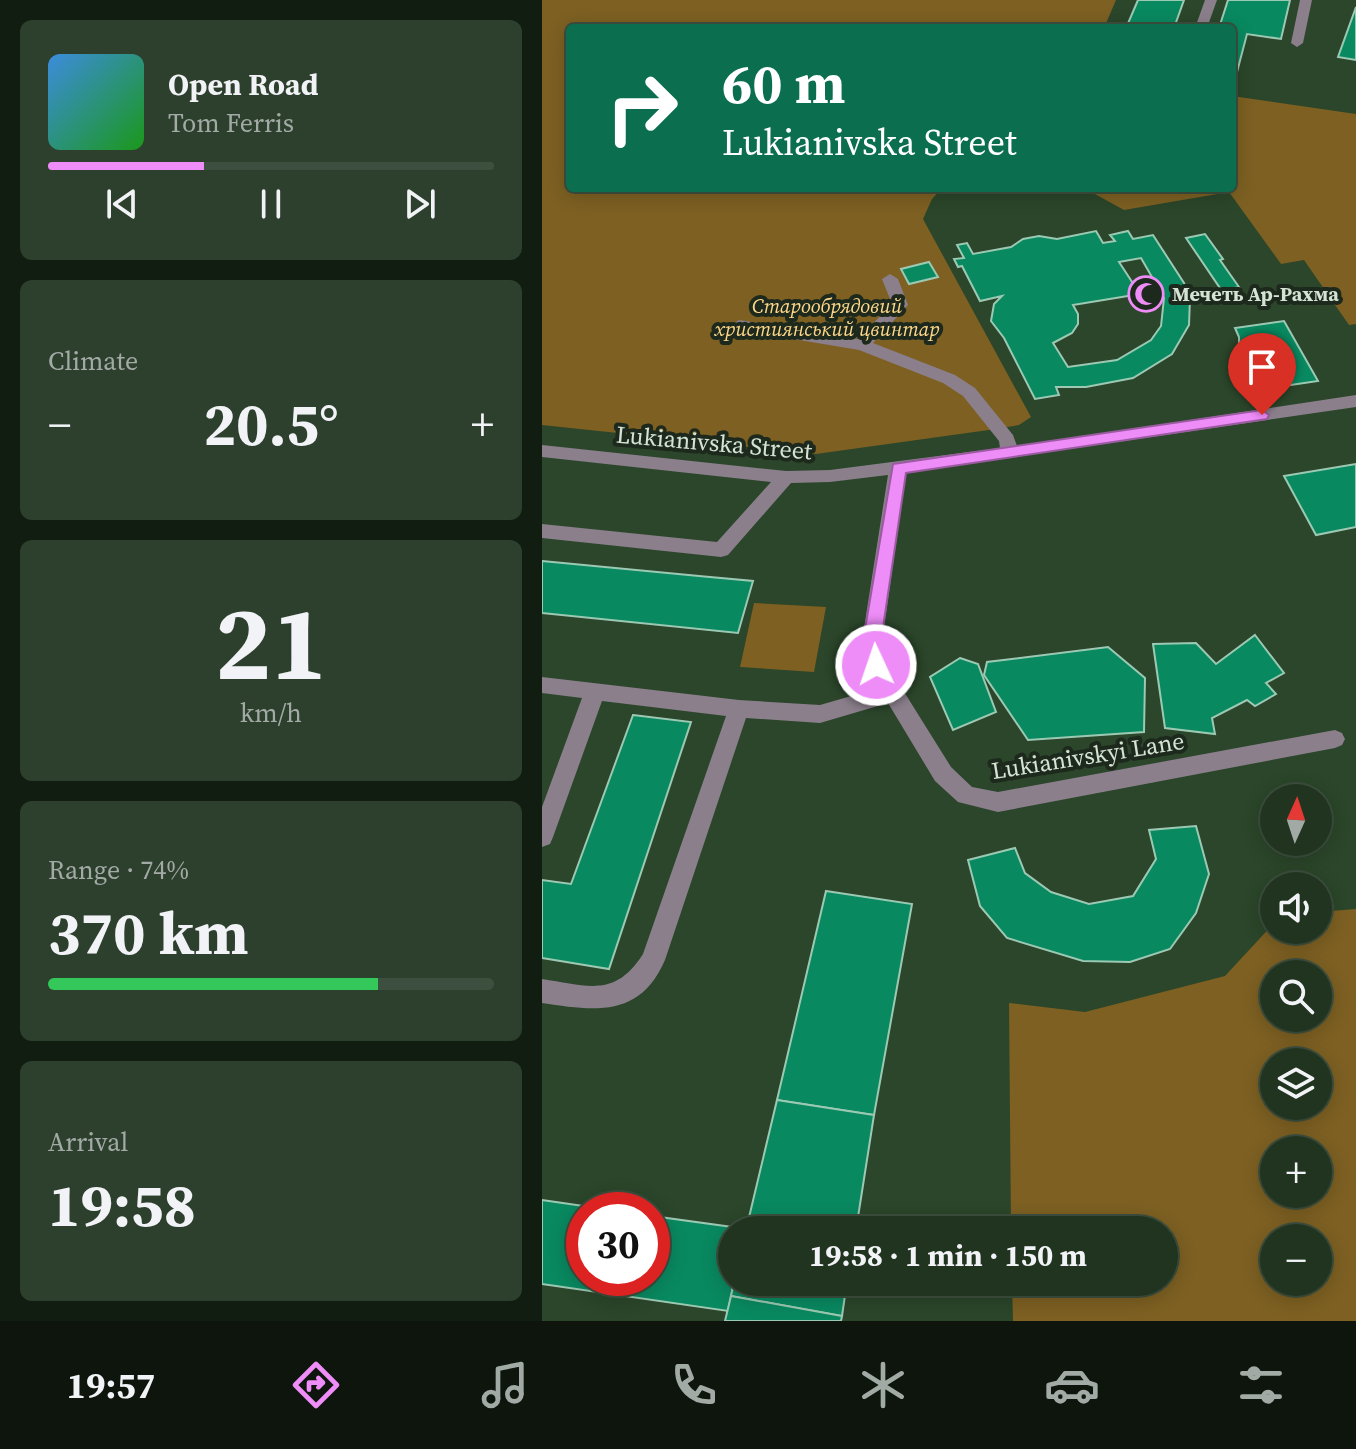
<!DOCTYPE html>
<html lang="en">
<head>
<meta charset="utf-8">
<style>
	body { margin:0; font-family:"Source Serif 4",serif; background:#2d3f2d; color:#f1f3f6; height:100vh; display:flex; flex-direction:column; font-size:30px; white-space:nowrap }
	* { box-sizing:border-box; margin:0 }
	p { font-size:26px; color:#a2aaa5 }
	.icon { flex:none; width:44px; height:44px; fill:none; stroke:currentColor; stroke-width:2; stroke-linecap:round; stroke-linejoin:round }
	.map { position:relative; flex:1; overflow:hidden }
	.drawer { display:flex; flex-direction:column; gap:20px; padding:20px; background:#121d12; width:542px }
	.drawer>* { flex:none }
	.top-card { position:absolute; left:24px; top:24px; width:670px; height:168px; border-radius:8px; box-shadow:0 4px 20px #0003,0 0 0 2px #3d4f3e; background:#0b6e4f; color:#fff; overflow:hidden }
	.needle { width:52px; rotate:3deg }
	.tools { position:absolute; left:718px; top:784px; display:grid; gap:16px }
	.tools a { display:grid; place-items:center; width:72px; height:72px; border-radius:50%; background:#203420; box-shadow:0 4px 20px #0003,0 0 0 2px #3d4f3e; font-size:40px }
	.speed { position:absolute; left:24px; top:1192px; display:flex; gap:16px; font-size:40px; font-weight:700; text-align:center }
	.speed>* { display:grid; place-content:center; width:104px; height:104px; border-radius:50%; background:#203420; box-shadow:0 4px 20px #0003,0 0 0 2px #3d4f3e; line-height:1 }
	.speed .limit { border:12px solid #d22; background:#fff; color:#111 }
	.pin { position:absolute; display:grid; place-items:center; width:68px; height:68px; color:#fff; margin:-82px -34px; border-radius:50% 50% 50% 0; rotate:-45deg; box-shadow:0 0 8px #0007 }
	.pin .icon { rotate:45deg }
	.me { position:absolute; width:88px; margin:-44px; rotate:357deg; stroke-linejoin:round; filter:drop-shadow(0 0 6px #0008) }
	.turn { display:flex; align-items:center; gap:28px; height:168px; padding:0 24px; font-size:36px }
	.turn .icon { width:104px; height:104px; stroke-width:2.5 }
	.turn b { display:block; font-size:56px; line-height:68px }
	.big { font-size:60px; font-weight:700; line-height:1.1 }
	.drawer .card { flex:1; display:flex; flex-direction:column; justify-content:center; gap:12px; min-width:0; padding:0 28px; border-radius:12px; background:#2d3f2d }
	.drawer .dial { align-items:center; gap:0 }
	.dial b { font-size:104px; line-height:1 }
	.song { display:flex; align-items:center; gap:24px }
	.cover { width:96px; height:96px; border-radius:12px; background:linear-gradient(135deg,hsl(210 70% 55%),hsl(120 70% 35%)) }
	.played { height:8px; border-radius:4px; background:linear-gradient(90deg,#ee8cf8 35%,#3d4f3e 35%) }
	.keys { display:flex; justify-content:space-around; direction:ltr }
	.heat { display:flex; justify-content:space-between; align-items:center; font-size:44px; direction:ltr }
	.charge { height:12px; border-radius:6px; background:linear-gradient(90deg,#34c759 74%,#3d4f3e 0) }
	.trip { position:absolute; left:176px; top:1216px; width:460px; height:80px; border-radius:40px; background:#203420; box-shadow:0 4px 20px #0003,0 0 0 2px #3d4f3e; font-weight:700; line-height:80px; text-align:center }
	.dock { display:flex; height:128px; justify-content:space-around; align-items:center; background:#0d150d; color:#a2aaa5 }
	.dock .icon { width:56px; height:56px }
	.dock .on { color:#ee8cf8 }
	.dock b { font-size:36px; color:#f1f3f6 }
	main { display:flex; flex:1; min-height:0 }
	.map>svg:first-child { display:block }
	.green { fill:#7d6022; fill-rule:evenodd }
	.building { fill:#098960; stroke:#9cc9b3; stroke-width:2; fill-rule:evenodd }
	.lines { fill:none; stroke-linecap:round; stroke-linejoin:round }
	.minor { fill:#8b7f8c; fill-rule:evenodd }
	.route { fill:#ee8cf8; stroke:#9b5ba1; stroke-width:2 }
	.labels { text-anchor:middle; stroke-width:8; stroke-linejoin:round; paint-order:stroke }
	.far-poi-label { font-size:20px; font-weight:bold; fill:#d4e3d3; stroke:#1d291c; text-anchor:start }
	.far-park-label { font-size:20px; font-style:italic; fill:#ffd88a; stroke:#1d291c }
	.street-label { font-size:24px; fill:#d4e3d3; stroke:#1d291c }
</style>
</head>
<body>
<main>
<section class="drawer">
<div class="card">
<div class="song"><i class="cover"></i><div><b>Open Road</b><p>Tom Ferris</p></div></div>
<div class="played"></div>
<div class="keys"><svg class="icon" aria-label="previous" viewBox="0 0 24 24"><path d="M18 5L8 12l10 7zM5 5v14"/></svg><svg class="icon" aria-label="pause" viewBox="0 0 24 24"><path d="M8 5v14M16 5v14"/></svg><svg class="icon" aria-label="next" viewBox="0 0 24 24"><path d="M6 5l10 7-10 7zM19 5v14"/></svg></div>
</div>
<div class="card"><p>Climate</p>
<div class="heat"><a>−</a><b class="big">20.5°</b><a>+</a></div>
</div>
<div class="card dial"><b>21</b><p>km/h</p></div>
<div class="card"><p>Range · 74%</p><b class="big">370 km</b><div class="charge"></div></div>
<div class="card"><p>Arrival</p><b class="big">19:58</b></div>
</section>
<div class="map">
<svg width="814" height="1321" viewBox="0 0 814 1321">
	<rect width="100%" height="100%" fill="#2b462a"/>
	<!-- green -->
	<g class="green">
		<polygon points="0,0 574,0 562,28 28,28 28,188 400,188 390,199 381,219 489,417 477,425 454,429 274,454 0,425"/>
		<polygon points="690,96 814,114 814,324 807,325 762,260 739,264 687,192 582,210 542,188 690,188"/>
		<polygon points="212,603 284,607 272,672 198,667"/>
		<path d="M 814,909 L 814,1321 L 471,1321 L 470,1282 L 622,1282 L 622,1230 L 469,1230 L 467,1003 L 543,1012 L 683,976 L 732,923 L 732,930 L 776,930 L 776,912 ZM 732,974 L 776,974 L 776,1018 L 732,1018 ZM 776,1062 L 776,1106 L 732,1106 L 732,1062 ZM 776,1150 L 776,1194 L 732,1194 L 732,1150 ZM 732,1238 L 776,1238 L 776,1282 L 732,1282 Z"/>
	</g>
	<!-- building -->
	<g class="building">
		<polygon points="596,0 642,0 632,28 584,28"/>
		<polygon points="686,0 748,0 739,39 705,34 695,72 690,71 690,28 677,28"/>
		<polygon points="814,7 814,60 796,57"/>
		<path d="M 554,231 L 561,243 L 573,241 L 568,235 L 586,231 L 591,239 L 611,235 L 642,283 L 648,298 L 647,325 L 630,354 L 591,378 L 544,387 L 514,387 L 517,395 L 493,399 L 462,338 L 449,321 L 452,304 L 460,296 L 438,301 L 420,266 L 416,267 L 412,259 L 422,258 L 415,245 L 425,243 L 431,254 L 469,247 L 481,239 L 497,236 L 515,239 ZM 599,258 L 622,298 L 619,326 L 609,340 L 575,360 L 526,367 L 511,343 L 530,333 L 536,324 L 536,314 L 531,305 L 598,294 L 577,262 Z"/>
		<polygon points="663,234 681,259 678,260 697,287 680,291 644,238"/>
		<polygon points="387,262 396,277 367,284 359,269"/>
		<polygon points="742,321 776,381 707,391 697,372 697,337 693,328"/>
		<polygon points="814,464 814,527 774,535 742,476"/>
		<polygon points="0,561 157,576 211,581 196,633 0,613"/>
		<polygon points="713,635 742,673 724,683 734,694 713,706 705,700 670,718 673,734 623,728 611,644 654,643 674,664"/>
		<polygon points="566,647 603,678 602,732 486,740 442,675 445,662"/>
		<polygon points="418,658 436,664 454,712 411,730 388,677"/>
		<polygon points="91,715 149,722 67,969 0,958 0,880 29,884"/>
		<polygon points="654,826 667,874 654,913 628,949 588,962 541,961 465,938 438,906 426,860 473,848 483,873 509,892 547,904 591,896 614,859 607,830"/>
		<polygon points="284,891 370,904 332,1115 235,1100"/>
		<polygon points="235,1100 332,1115 314,1230 204,1230"/>
		<polygon points="0,1200 69,1210 42,1210 42,1278 110,1278 110,1216 205,1229 190,1230 192,1282 186,1311 0,1284"/>
		<polygon points="192,1282 305,1282 300,1316 189,1296"/>
		<polygon points="189,1296 300,1316 299,1321 183,1321"/>
	</g>
	<g class="lines">
		<!-- minor -->
		<g class="minor">
			<polygon points="663,0 675,0 665,28 653,28"/>
			<polygon points="758,0 770,0 761,43 755,47 749,43"/>
			<path d="M 348,274 L 356,279 L 366,305 L 331,343 L 413,375 L 433,388 L 471,435 L 475,446 L 814,395 L 814,407 L 364,473 L 340,641 L 344,663 L 409,767 L 430,787 L 456,792 L 793,730 L 800,733 L 803,739 L 800,745 L 793,748 L 456,812 L 416,802 L 393,781 L 346,703 L 278,723 L 204,718 L 123,960 C 98,1018 53,1011 0,1003 L 0,979 C 46,986 73,998 101,954 L 184,716 L 60,701 L 11,837 L 8,844 L 0,847 L 0,807 L 40,698 L 0,693 L 0,677 L 197,700 L 278,705 L 337,688 L 324,665 L 320,641 L 346,475 L 288,482 L 249,483 L 186,555 L 179,557 L 0,538 L 0,524 L 175,542 L 229,482 L 0,457 L 0,445 L 244,471 L 288,470 L 458,448 L 457,441 L 421,396 L 401,383 L 317,350 L 197,330 L 189,325 L 197,320 L 316,339 L 350,304 L 340,279 Z"/>
		</g>
	</g>
	<!-- route -->
	<polygon class="route" points="720,410 727,415 725,419 364,473 339,641 343,665 334,673 328,671 321,641 351,464"/>
	<!-- icons -->
	<defs>
		<symbol id="mosque-ring" viewBox="-11 -11 22 22"><circle r="9.5" fill="#1d291c" stroke="#ee8cf8" stroke-width="1.5"/><path d="M3.5-4.9A6 6 0 1 0 3.5 4.9A5 5 0 1 1 3.5-4.9Z" fill="#ee8cf8"/></symbol>
	</defs>
	<g fill-rule="evenodd">
		<use href="#mosque-ring" x="584" y="274" width="40" height="40"/>
	</g>
	<g class="labels">
		<!-- far-poi labels -->
		<g class="far-poi-label">
			<text x="630" y="301">Мечеть Ар-Рахма</text>
		</g>
		<!-- far-park labels -->
		<g class="far-park-label">
			<text x="285" y="313">Старообрядовий<tspan x="285" dy="23">християнський цвинтар</tspan></text>
		</g>
		<!-- street labels -->
		<g class="street-label">
			<text transform="translate(172 443) rotate(5)" y="8">Lukianivska Street</text>
			<text transform="translate(546 756) rotate(-9)" y="8">Lukianivskyi Lane</text>
		</g>
	</g>
</svg>
<div class="tools">
<a><svg class="needle" viewBox="-14 -14 28 28"><path d="M0-13l5 13h-10z" fill="#e53935"/><path d="M0 13l5-13h-10z" fill="#a2aaa5"/></svg></a>
<a><svg class="icon" aria-label="sound" viewBox="0 0 24 24"><path d="M4 9h4l5-4v14l-5-4H4zM17 9q2 3 0 6"/></svg></a>
<a><svg class="icon" aria-label="search" viewBox="0 0 24 24"><circle cx="10" cy="10" r="6"/><path d="M15 15l6 6"/></svg></a>
<a><svg class="icon" aria-label="layers" viewBox="0 0 24 24"><path d="M12 4l9 5-9 5-9-5zM3 14l9 5 9-5"/></svg></a>
<a>+</a>
<a>−</a>
</div>
<div class="speed"><div class="limit">30</div></div>
<div class="pin" style="left:720px;top:415px;background:#d93025"><svg class="icon" aria-label="arrive" viewBox="0 0 24 24"><path d="M6 21V4h12l-3 4 3 4H6"/></svg></div>
<svg class="me" style="left:334px;top:665px" viewBox="-20 -20 40 40"><circle r="17" fill="#ee8cf8" stroke="#fff" stroke-width="3"/><path d="M0-11L8 9 0 5-8 9z" fill="#fff"/></svg>
<div class="trip">19:58 · 1 min · 150 m</div>
<div class="top-card">
<div class="turn"><svg class="icon" aria-label="right" viewBox="0 0 24 24"><path d="M7 20v-9h11M14 6l5 5-5 5"/></svg><div><b>60 m</b>Lukianivska Street</div></div>
</div>
</div>
</main>
<nav class="dock">
<b>19:57</b>
<svg class="icon on" aria-label="directions" viewBox="0 0 24 24"><path d="M12 3l9 9-9 9-9-9zM9 14v-3h6M13 9l2 2-2 2"/></svg>
<svg class="icon" aria-label="music" viewBox="0 0 24 24"><path d="M9 18V5l10-2v13"/><circle cx="6" cy="18" r="3"/><circle cx="16" cy="16" r="3"/></svg>
<svg class="icon" aria-label="phone" viewBox="0 0 24 24"><path d="M5 4h4l2 5-3 2q2 4 5 5l2-3 5 2v4C11 20 4 13 5 4z"/></svg>
<svg class="icon" aria-label="climate" viewBox="0 0 24 24"><path d="M12 3v18M4 7l16 10M4 17L20 7"/></svg>
<svg class="icon" aria-label="car" viewBox="0 0 24 24"><path d="M5 17H2v-5l4-1 3-4h7l3 4 3 1v5h-3M9 17h6M6 11h13"/><circle cx="7" cy="17" r="2"/><circle cx="17" cy="17" r="2"/></svg>
<svg class="icon" aria-label="filters" viewBox="0 0 24 24"><path d="M4 7h16M4 17h16"/><circle cx="9" cy="7" r="2"/><circle cx="15" cy="17" r="2"/></svg>
</nav>
</body>
</html>
